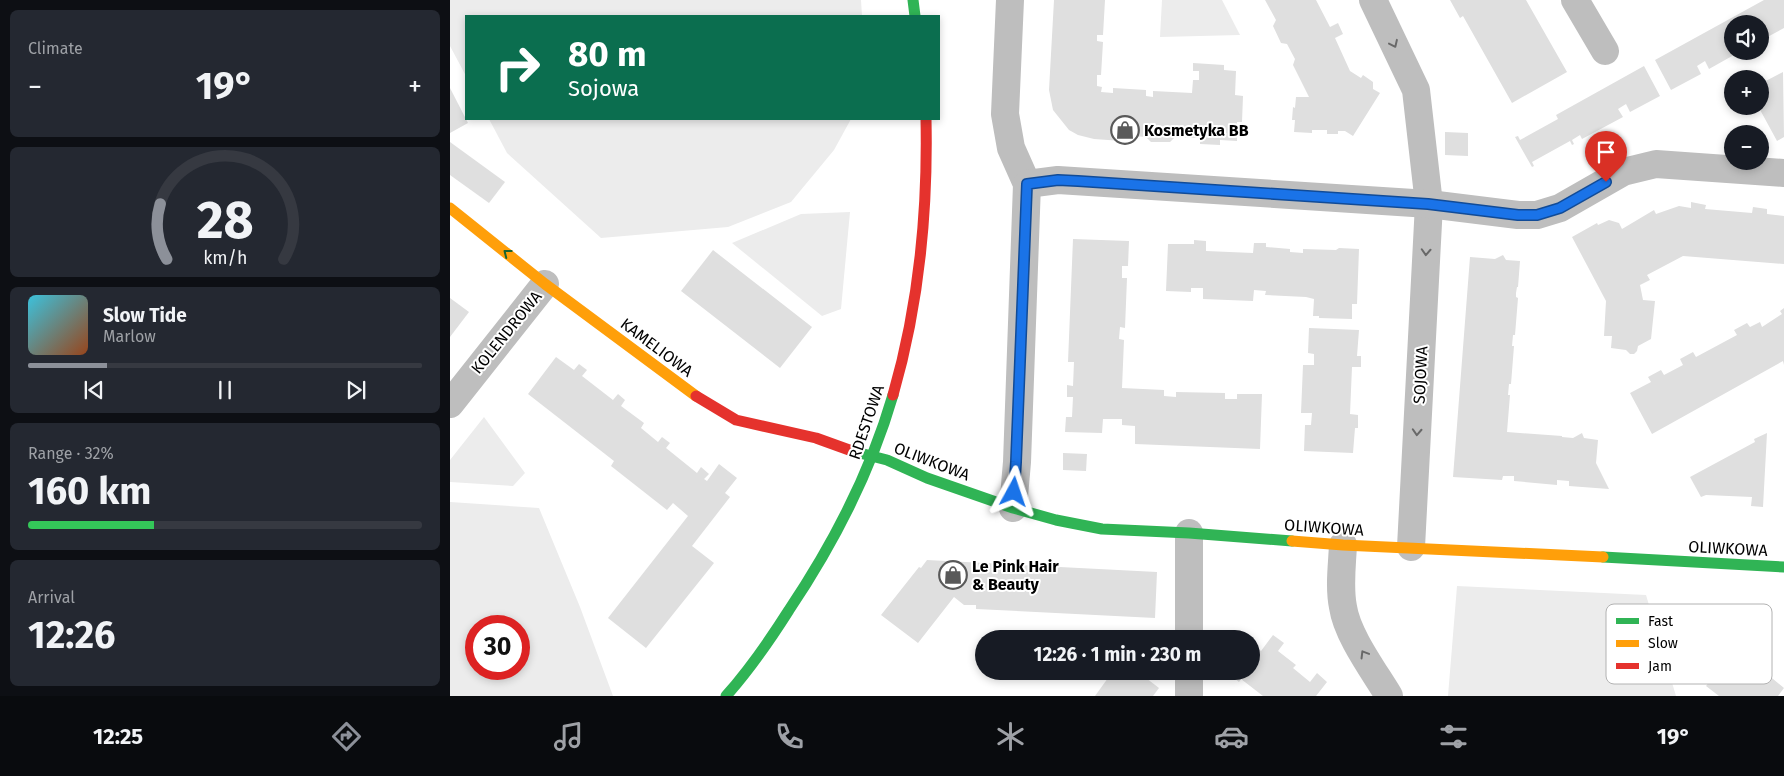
<!DOCTYPE html>
<html lang="en">
<head>
<meta charset="utf-8">
<style>
	body { margin:0; font-family:"Fira Sans",sans-serif; background:#242831; color:#f1f3f6; height:100vh; display:flex; flex-direction:column; font-size:19px; white-space:nowrap }
	* { box-sizing:border-box; margin:0 }
	p { font-size:16px; color:#9ea1a6 }
	.icon { flex:none; width:28px; height:28px; fill:none; stroke:currentColor; stroke-width:2; stroke-linecap:round; stroke-linejoin:round }
	.map { position:relative; flex:1; overflow:hidden }
	.drawer { display:flex; flex-direction:column; gap:10px; padding:10px; background:#0d0f14; width:450px }
	.drawer>* { flex:none }
	.banner { position:absolute; left:15px; top:15px; width:475px; height:105px; border-radius:0px; box-shadow:0 2px 8px #0003; background:#0b6e4f; color:#fff; overflow:hidden }
	.fabs { position:absolute; left:1274px; top:15px; display:grid; gap:10px }
	.fabs a { display:grid; place-items:center; width:45px; height:45px; border-radius:50%; background:#171b24; box-shadow:0 2px 8px #0003; font-size:25px }
	.speed { position:absolute; left:15px; top:615px; display:flex; gap:10px; font-size:25px; font-weight:700; text-align:center }
	.speed>* { display:grid; place-content:center; width:65px; height:65px; border-radius:50%; background:#171b24; box-shadow:0 2px 8px #0003; line-height:1 }
	.speed .limit { border:8px solid #d22; background:#fff; color:#111 }
	.pin { position:absolute; display:grid; place-items:center; width:42px; height:42px; color:#fff; margin:-51px -21px; border-radius:50% 50% 50% 0; rotate:-45deg; box-shadow:0 0 5px #0007 }
	.pin .icon { rotate:45deg }
	.me { position:absolute; width:55px; margin:-28px; rotate:5deg; stroke-linejoin:round; filter:drop-shadow(0 0 4px #0008) }
	.turn { display:flex; align-items:center; gap:18px; height:105px; padding:0 20px; font-size:22px }
	.turn .icon { width:65px; height:65px; stroke-width:2.5 }
	.turn b { display:block; font-size:35px; line-height:42px }
	.big { font-size:38px; font-weight:700; line-height:1.1 }
	.drawer .tile { flex:1; display:flex; flex-direction:column; justify-content:center; gap:8px; min-width:0; padding:0 18px; border-radius:8px; background:#242831 }
	.drawer .dial { align-items:center; gap:0 }
	.dial svg { height:130px; overflow:visible; fill:none; stroke:#363941; stroke-width:7; stroke-linecap:round; text-anchor:middle }
	.dial text { fill:#f1f3f6; stroke:none }
	.song { display:flex; align-items:center; gap:15px }
	.cover { width:60px; height:60px; border-radius:8px; background:linear-gradient(135deg,hsl(190 70% 55%),hsl(20 70% 35%)) }
	.played { height:5px; border-radius:2px; background:linear-gradient(90deg,#8c9099 20%,#363941 20%) }
	.keys { display:flex; justify-content:space-around; direction:ltr }
	.heat { display:flex; justify-content:space-between; align-items:center; font-size:28px; direction:ltr }
	.charge { height:8px; border-radius:4px; background:linear-gradient(90deg,#34c759 32%,#363941 0) }
	.trip { position:absolute; left:525px; top:630px; width:285px; height:50px; border-radius:25px; background:#171b24; box-shadow:0 2px 8px #0003; font-weight:700; line-height:50px; text-align:center }
	.tabs { display:flex; height:80px; justify-content:space-around; align-items:center; background:#090b0e; color:#9ea1a6 }
	.tabs .icon { width:35px; height:35px }
	.tabs .active { color:#8c9099 }
	.tabs b { font-size:22px; color:#f1f3f6 }
	main { display:flex; flex:1; min-height:0 }
	.map>svg:first-child { display:block }
	.green { fill:#ececec; fill-rule:evenodd }
	.building { fill:#dfdfdf }
	.lines { fill:none; stroke-linecap:round; stroke-linejoin:round }
	.street { stroke:#bebebe; stroke-width:28 }
	.fast { stroke:#30b455; stroke-width:11 }
	.slow { stroke:#ff9f0a; stroke-width:11 }
	.jam { stroke:#e5322d; stroke-width:11 }
	.oneway { stroke:#686868 }
	.oneway2 { stroke:#1a632f }
	.route-casing { stroke:#114b97; stroke-width:12 }
	.route { stroke:#1a73e8; stroke-width:9 }
	.labels { text-anchor:middle; stroke-width:4; stroke-linejoin:round; paint-order:stroke }
	.poi-label { font-size:16px; font-weight:bold; fill:#000; stroke:#fff; text-anchor:start }
	.street-label { font-size:16px; fill:#000; stroke:#fff }
	.key { fill:#fff; stroke:#b2b2b2; stroke-width:1 }
	.key-label { font-size:14px; fill:#000 }
</style>
</head>
<body>
<main>
<section class="drawer">
<div class="tile"><p>Climate</p>
<div class="heat"><a>−</a><b class="big">19°</b><a>+</a></div>
</div>
<div class="tile dial"><svg viewBox="0 0 100 80">
<path d="M14 69A42 42 0 1 1 86 69"/>
<path d="M14 69A42 42 0 0 1 10 35" stroke="#8c9099"/>
<text x="50" y="56" font-size="32" font-weight="700">28</text>
<text x="50" y="72" font-size="11">km/h</text>
</svg></div>
<div class="tile">
<div class="song"><i class="cover"></i><div><b>Slow Tide</b><p>Marlow</p></div></div>
<div class="played"></div>
<div class="keys"><svg class="icon" aria-label="previous" viewBox="0 0 24 24"><path d="M18 5L8 12l10 7zM5 5v14"/></svg><svg class="icon" aria-label="pause" viewBox="0 0 24 24"><path d="M8 5v14M16 5v14"/></svg><svg class="icon" aria-label="next" viewBox="0 0 24 24"><path d="M6 5l10 7-10 7zM19 5v14"/></svg></div>
</div>
<div class="tile"><p>Range · 32%</p><b class="big">160 km</b><div class="charge"></div></div>
<div class="tile"><p>Arrival</p><b class="big">12:26</b></div>
</section>
<div class="map">
<svg width="1334" height="696" viewBox="0 0 1334 696">
	<rect width="100%" height="100%" fill="#fff"/>
	<!-- green -->
	<g class="green">
		<polygon points="0,0 411,0 412,16 16,16 16,76 0,46"/>
		<polygon points="712,0 772,0 790,35 710,37"/>
		<polygon points="39,119 401,119 384,150 341,202 278,227 151,238 57,153"/>
		<polygon points="400,212 391,309 372,316 282,243 351,214"/>
		<polygon points="34,417 75,473 63,486 0,482 0,460"/>
		<path d="M 0,502 L 89,508 L 130,607 L 163,696 L 0,696 ZM 69,626 L 69,669 L 26,669 L 26,626 Z"/>
		<polygon points="1007,586 1196,595 1226,696 998,696"/>
	</g>
	<!-- building -->
	<g class="building">
		<polygon points="604,0 655,0 653,35 647,35 647,41 653,42 651,75 647,75 647,86 652,87 651,92 663,93 663,88 696,90 696,96 703,97 703,91 742,93 743,80 749,80 749,71 743,71 743,63 774,65 774,70 786,71 785,95 793,96 792,122 787,122 787,141 770,140 770,145 750,144 750,138 725,137 720,142 701,142 696,137 672,135 672,141 644,139 628,135 619,130 603,110 599,90"/>
		<polygon points="815,0 866,0 880,27 888,23 893,34 885,38 900,71 911,78 913,75 923,82 923,89 930,93 903,136 895,131 888,131 888,134 877,134 877,130 862,130 862,133 844,132 845,120 842,120 843,107 845,108 846,97 859,97 843,65 845,59 837,44 831,43 823,26 826,20"/>
		<polygon points="1000,0 1076,0 1117,72 1062,103 1013,16 1010,18"/>
		<polygon points="1314,0 1334,0 1334,28 1310,41 1310,24 1282,24 1282,51 1291,51 1259,69 1255,61 1247,66 1251,74 1221,90 1205,60"/>
		<polygon points="1194,66 1210,96 1180,112 1176,104 1168,109 1173,117 1132,139 1130,135 1122,140 1124,144 1122,145 1120,141 1082,162 1084,166 1082,167 1065,137 1068,136 1070,140 1108,119 1106,115"/>
		<polygon points="1333,72 1334,137 1327,141 1308,106 1310,106 1310,84"/>
		<polygon points="0,88 18,123 0,133"/>
		<polygon points="995,132 1018,133 1018,156 995,155"/>
		<polygon points="0,142 55,182 39,203 0,175"/>
		<polygon points="1241,202 1256,205 1255,209 1302,213 1303,207 1317,209 1317,214 1334,216 1334,264 1233,256 1197,275 1200,280 1190,285 1193,300 1205,301 1201,339 1188,346 1187,351 1184,354 1180,354 1176,350 1161,348 1162,336 1154,336 1156,301 1122,237 1147,223 1148,225 1159,220 1169,223 1172,229 1204,210 1206,214 1229,206 1241,208"/>
		<polygon points="623,239 679,241 678,266 672,266 672,278 677,278 675,328 670,327 669,339 674,340 672,388 714,390 714,396 726,397 726,392 775,393 775,399 787,399 787,394 812,394 810,449 685,444 685,426 672,425 672,419 653,419 652,433 615,432 616,417 622,417 623,397 617,397 617,385 623,386 624,362 618,362"/>
		<polygon points="744,240 756,241 756,251 803,253 804,243 816,243 816,247 840,249 840,252 853,253 853,249 886,250 889,248 909,249 907,304 902,304 902,319 869,318 869,316 863,316 864,299 856,297 815,295 816,291 804,290 803,301 753,299 753,288 741,288 741,292 716,291 718,244 744,244"/>
		<polygon points="263,250 362,327 330,368 231,291"/>
		<polygon points="1053,255 1056,260 1070,261 1068,287 1067,287 1066,293 1066,297 1068,298 1065,335 1063,335 1062,346 1064,346 1061,384 1059,384 1058,395 1060,395 1057,432 1112,436 1112,437 1123,438 1132,433 1134,438 1148,440 1146,463 1159,489 1119,486 1119,481 1107,480 1107,485 1064,481 1064,476 1053,476 1052,480 1003,477 1020,257 1045,259"/>
		<polygon points="0,298 19,312 0,337"/>
		<polygon points="1334,308 1334,365 1333,361 1202,434 1180,393 1201,382 1198,377 1211,370 1214,375 1233,365 1230,359 1243,352 1246,357 1287,335 1284,330 1297,323 1300,327 1310,322 1312,327 1332,314 1330,311"/>
		<polygon points="859,328 909,330 907,356 911,356 911,367 902,367 900,414 908,415 908,428 905,428 903,453 854,451 855,425 861,425 862,413 851,413 853,365 864,365 864,354 858,353"/>
		<polygon points="106,357 124,370 129,364 137,370 132,376 163,400 168,394 175,400 171,406 194,423 191,428 208,442 212,437 220,443 216,448 247,473 251,467 259,474 254,479 257,481 269,464 287,478 275,493 280,497 242,546 264,563 196,648 158,618 238,516 223,503 217,510 161,466 164,461 78,394"/>
		<polygon points="1317,433 1313,507 1301,506 1302,497 1256,495 1251,497 1240,477 1305,442 1304,439"/>
		<polygon points="613,453 637,454 636,471 613,470"/>
		<polygon points="477,560 707,572 705,618 526,609 526,605 514,605 504,597 468,643 431,615 469,567 471,568"/>
		<polygon points="789,634 795,639 785,639"/>
		<polygon points="823,635 834,643 828,651 846,665 843,668 860,682 867,673 877,682 866,696 813,696 791,679 789,682 775,671 801,671 801,643 811,651"/>
		<polygon points="1308,648 1310,650 1307,653 1316,660 1319,656 1320,657 1311,669 1334,688 1328,696 1269,696 1256,686 1279,657 1293,668"/>
		<polygon points="663,671 687,671 709,688 703,696 645,696"/>
	</g>
	<g class="lines">
		<!-- street -->
		<g class="street">
			<polyline points="560,0 555,114 561,148 577,184 567,462 563,508"/>
			<polyline points="923,0 966,90 979,204 961,547"/>
			<polyline points="1125,0 1155,51"/>
			<polyline points="577,184 608,180 979,204 1068,215 1087,215 1110,208 1173,172 1206,164 1334,173"/>
			<polyline points="0,404 95,284"/>
			<path d="M 893,545 C 892,566 889,587 893,607 C 897,635 924,671 939,696"/>
			<polyline points="739,639 739,533"/>
			<polyline points="739,696 739,671"/>
		</g>
		<!-- fast -->
		<g class="fast">
			<polyline points="463,0 465,16"/>
			<polyline points="402,451 437,460 477,478 563,508 606,520 652,529 739,533 842,541"/>
			<polyline points="1153,557 1334,567"/>
			<path d="M 276,696 C 300,669 320,640 339,610 C 384,543 420,474 443,395"/>
		</g>
		<!-- slow -->
		<g class="slow">
			<polyline points="0,208 95,284 246,396"/>
			<polyline points="842,541 893,545 1153,557"/>
		</g>
		<!-- jam -->
		<g class="jam">
			<path d="M 443,395 C 469,305 478,213 476,119"/>
			<polyline points="246,396 286,420 366,438 402,451"/>
		</g>
	</g>
	<!-- one-way arrows -->
	<defs><path id="oneway-chevron" d="M-2-3.5L2.5 0L-2 3.5" fill="none" stroke-width="1.6" stroke-linecap="round" stroke-linejoin="round" transform="scale(1.25)"/></defs>
	<g class="oneway">
		<use href="#oneway-chevron" transform="translate(944 44) rotate(65)"/>
		<use href="#oneway-chevron" transform="translate(976 252) rotate(93)"/>
		<use href="#oneway-chevron" transform="translate(967 432) rotate(93)"/>
		<use href="#oneway-chevron" transform="translate(914 654) rotate(-121)"/>
	</g>
	<use class="oneway2" href="#oneway-chevron" transform="translate(57 253) rotate(-142)"/>
	<g class="lines">
		<defs>
			<polyline id="route" points="564,492 566,462 577,184 608,180 628,181 978,204 1068,215 1087,215 1110,208 1156,182"/>
		</defs>
		<!-- route casing -->
		<use href="#route" class="route-casing"/>
		<!-- route -->
		<use href="#route" class="route"/>
	</g>
	<!-- icons -->
	<defs>
		<symbol id="shop-ring" viewBox="-11 -11 22 22"><circle r="9.5" fill="#fff" stroke="#595959" stroke-width="1.5"/><path d="M-5-2.5h2.3a2.7 3.5 0 0 1 5.4 0H5L5.5 6h-11ZM-1.5-2.5h3a1.5 2.3 0 0 0-3 0Z" fill="#595959"/></symbol>
	</defs>
	<g fill-rule="evenodd">
		<use href="#shop-ring" x="659" y="114" width="32" height="32"/>
		<use href="#shop-ring" x="487" y="559" width="32" height="32"/>
	</g>
	<g class="labels">
		<!-- poi labels -->
		<g class="poi-label">
			<text x="694" y="136">Kosmetyka BB</text>
			<text x="522" y="572">Le Pink Hair<tspan x="522" dy="18">&amp; Beauty</tspan></text>
		</g>
		<!-- street labels -->
		<g class="street-label">
			<text transform="translate(56 332) rotate(-51)" y="6">KOLENDROWA</text>
			<text transform="translate(207 347) rotate(37)" y="6">KAMELIOWA</text>
			<text transform="translate(970 375) rotate(-87)" y="6">SOJOWA</text>
			<text transform="translate(416 422) rotate(-71)" y="6">RDESTOWA</text>
			<text transform="translate(482 461) rotate(21)" y="6">OLIWKOWA</text>
			<text transform="translate(874 527) rotate(4)" y="6">OLIWKOWA</text>
			<text transform="translate(1278 548) rotate(3)" y="6">OLIWKOWA</text>
		</g>
	</g>
	<!-- legend -->
	<rect x="1156" y="604" width="166" height="80" rx="8" class="key"/>
	<rect x="1166" y="618" width="23" height="6" fill="#30b455"/>
	<rect x="1166" y="640" width="23" height="7" fill="#ff9f0a"/>
	<rect x="1166" y="663" width="23" height="6" fill="#e5322d"/>
	<g class="key-label">
		<text x="1198" y="626">Fast</text>
		<text x="1198" y="648">Slow</text>
		<text x="1198" y="671">Jam</text>
	</g>
</svg>
<div class="fabs">
<a><svg class="icon" aria-label="sound" viewBox="0 0 24 24"><path d="M4 9h4l5-4v14l-5-4H4zM17 9q2 3 0 6"/></svg></a>
<a>+</a>
<a>−</a>
</div>
<div class="speed"><div class="limit">30</div></div>
<div class="pin" style="left:1156px;top:182px;background:#d93025"><svg class="icon" aria-label="arrive" viewBox="0 0 24 24"><path d="M6 21V4h12l-3 4 3 4H6"/></svg></div>
<svg class="me" style="left:564px;top:492px" viewBox="-20 -20 40 40"><path d="M0-17L14 15 0 8-14 15z" fill="#1a73e8" stroke="#fff" stroke-width="4"/></svg>
<div class="trip">12:26 · 1 min · 230 m</div>
<div class="banner">
<div class="turn"><svg class="icon" aria-label="right" viewBox="0 0 24 24"><path d="M7 20v-9h11M14 6l5 5-5 5"/></svg><div><b>80 m</b>Sojowa</div></div>
</div>
</div>
</main>
<nav class="tabs">
<b>12:25</b>
<svg class="icon active" aria-label="directions" viewBox="0 0 24 24"><path d="M12 3l9 9-9 9-9-9zM9 14v-3h6M13 9l2 2-2 2"/></svg>
<svg class="icon" aria-label="music" viewBox="0 0 24 24"><path d="M9 18V5l10-2v13"/><circle cx="6" cy="18" r="3"/><circle cx="16" cy="16" r="3"/></svg>
<svg class="icon" aria-label="phone" viewBox="0 0 24 24"><path d="M5 4h4l2 5-3 2q2 4 5 5l2-3 5 2v4C11 20 4 13 5 4z"/></svg>
<svg class="icon" aria-label="climate" viewBox="0 0 24 24"><path d="M12 3v18M4 7l16 10M4 17L20 7"/></svg>
<svg class="icon" aria-label="car" viewBox="0 0 24 24"><path d="M5 17H2v-5l4-1 3-4h7l3 4 3 1v5h-3M9 17h6M6 11h13"/><circle cx="7" cy="17" r="2"/><circle cx="17" cy="17" r="2"/></svg>
<svg class="icon" aria-label="filters" viewBox="0 0 24 24"><path d="M4 7h16M4 17h16"/><circle cx="9" cy="7" r="2"/><circle cx="15" cy="17" r="2"/></svg>
<b>19°</b>
</nav>
</body>
</html>
